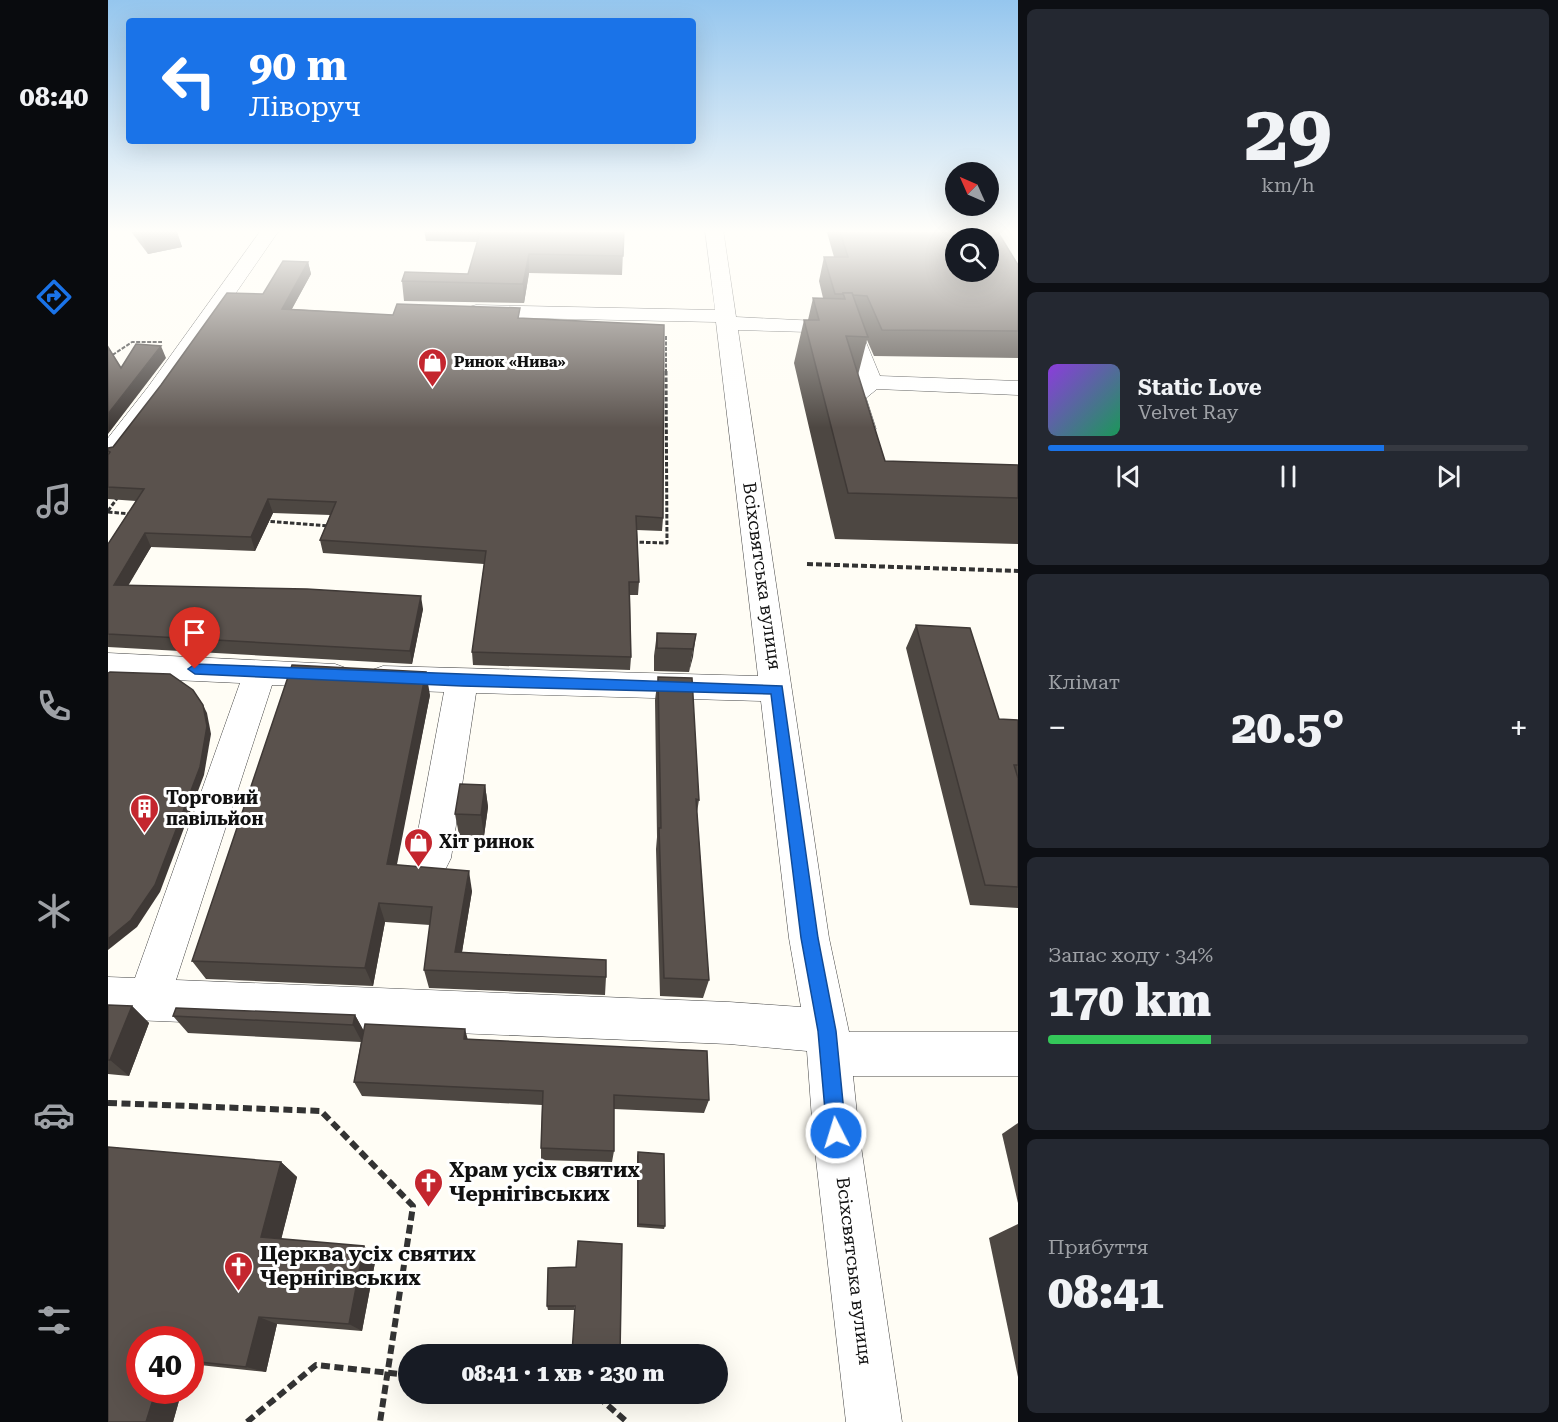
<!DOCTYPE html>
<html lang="uk">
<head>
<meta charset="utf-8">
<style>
	body { margin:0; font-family:"Roboto Serif",serif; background:#242831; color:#f1f3f6; height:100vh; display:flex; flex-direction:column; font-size:22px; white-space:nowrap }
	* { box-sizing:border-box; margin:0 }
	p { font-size:20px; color:#9ea1a6 }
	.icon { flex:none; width:33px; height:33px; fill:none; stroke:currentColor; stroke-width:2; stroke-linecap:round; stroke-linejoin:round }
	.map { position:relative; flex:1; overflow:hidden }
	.sheet { display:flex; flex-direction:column; gap:9px; padding:9px; background:#0d0f14; width:540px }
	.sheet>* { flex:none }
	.top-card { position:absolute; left:18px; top:18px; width:570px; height:126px; border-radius:6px; box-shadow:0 6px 24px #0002; background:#1a73e8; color:#fff; overflow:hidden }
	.needle { width:39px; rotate:315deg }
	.controls { position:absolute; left:837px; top:162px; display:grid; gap:12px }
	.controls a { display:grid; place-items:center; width:54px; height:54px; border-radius:50%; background:#171b24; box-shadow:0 6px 24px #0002; font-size:30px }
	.speed { position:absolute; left:18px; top:1326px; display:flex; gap:12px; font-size:30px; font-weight:700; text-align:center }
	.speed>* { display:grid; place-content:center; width:78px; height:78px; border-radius:50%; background:#171b24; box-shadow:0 6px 24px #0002; line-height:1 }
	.speed .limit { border:9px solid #d22; background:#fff; color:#111 }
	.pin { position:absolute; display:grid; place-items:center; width:51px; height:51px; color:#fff; margin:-62px -26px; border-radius:50% 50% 50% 0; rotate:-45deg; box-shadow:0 0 6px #0007 }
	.pin .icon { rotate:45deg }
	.me { position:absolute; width:66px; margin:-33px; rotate:355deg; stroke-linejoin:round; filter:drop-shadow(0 0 4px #0008) }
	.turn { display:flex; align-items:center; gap:21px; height:126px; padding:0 24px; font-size:27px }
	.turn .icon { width:78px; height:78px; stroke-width:2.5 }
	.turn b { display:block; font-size:42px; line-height:51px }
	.big { font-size:45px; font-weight:800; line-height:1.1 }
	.sheet .widget { flex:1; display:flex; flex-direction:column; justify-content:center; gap:9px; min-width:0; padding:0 21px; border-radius:9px; background:#242831 }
	.sheet .dial { align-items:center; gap:0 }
	.dial b { font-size:78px; line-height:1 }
	.song { display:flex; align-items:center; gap:18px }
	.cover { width:72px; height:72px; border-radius:9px; background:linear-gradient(135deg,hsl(270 70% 55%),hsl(150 70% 35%)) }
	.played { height:6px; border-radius:3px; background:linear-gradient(90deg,#1a73e8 70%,#363941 70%) }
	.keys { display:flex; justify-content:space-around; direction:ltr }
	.heat { display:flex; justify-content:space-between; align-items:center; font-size:33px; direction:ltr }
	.charge { height:9px; border-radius:4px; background:linear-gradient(90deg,#34c759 34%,#363941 0) }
	.trip { position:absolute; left:290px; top:1344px; width:330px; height:60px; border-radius:30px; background:#171b24; box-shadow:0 6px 24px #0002; font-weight:800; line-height:60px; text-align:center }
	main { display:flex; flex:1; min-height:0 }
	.dock { display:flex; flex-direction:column; width:108px; justify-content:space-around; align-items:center; background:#090b0e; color:#9ea1a6 }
	.dock .icon { width:42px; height:42px }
	.dock .selected { color:#1a73e8 }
	.dock b { font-size:27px; color:#f1f3f6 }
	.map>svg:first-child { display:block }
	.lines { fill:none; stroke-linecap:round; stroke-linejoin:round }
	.minor-casing { stroke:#444; stroke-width:1 }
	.path-far3 { stroke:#333; stroke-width:2; stroke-dasharray:4 1.5; stroke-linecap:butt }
	.path-far2 { stroke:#333; stroke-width:3; stroke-dasharray:4.5 2; stroke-linecap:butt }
	.path-far1 { stroke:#333; stroke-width:4; stroke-dasharray:6 3; stroke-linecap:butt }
	.path { stroke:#333; stroke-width:6; stroke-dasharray:9 4.5; stroke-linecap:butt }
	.minor { fill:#fff; fill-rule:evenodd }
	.wall { fill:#4d4742 }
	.shaded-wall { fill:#3f3936 }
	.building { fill:#5a524d; stroke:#3f3936; stroke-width:1.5; fill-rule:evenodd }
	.route { fill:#1a73e8; stroke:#114b97; stroke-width:1.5 }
	.labels { text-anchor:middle; stroke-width:6; stroke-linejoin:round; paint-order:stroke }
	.far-poi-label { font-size:15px; font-weight:bold; fill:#111; stroke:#fff; text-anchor:start }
	.street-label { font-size:18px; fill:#111; stroke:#fff }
	.poi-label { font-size:18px; font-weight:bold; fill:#111; stroke:#fff; text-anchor:start }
	.near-poi-label { font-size:21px; font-weight:bold; fill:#111; stroke:#fff; text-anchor:start }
</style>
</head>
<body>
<main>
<nav class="dock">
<b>08:40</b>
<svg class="icon selected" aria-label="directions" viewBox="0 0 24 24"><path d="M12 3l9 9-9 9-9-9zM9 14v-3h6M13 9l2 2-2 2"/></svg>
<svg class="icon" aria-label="music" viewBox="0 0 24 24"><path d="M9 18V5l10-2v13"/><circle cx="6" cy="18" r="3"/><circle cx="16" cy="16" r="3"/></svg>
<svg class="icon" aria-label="phone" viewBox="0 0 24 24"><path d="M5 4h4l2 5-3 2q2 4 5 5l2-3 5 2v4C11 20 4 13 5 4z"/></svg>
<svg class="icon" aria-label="climate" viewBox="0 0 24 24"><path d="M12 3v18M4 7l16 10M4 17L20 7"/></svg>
<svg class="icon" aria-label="car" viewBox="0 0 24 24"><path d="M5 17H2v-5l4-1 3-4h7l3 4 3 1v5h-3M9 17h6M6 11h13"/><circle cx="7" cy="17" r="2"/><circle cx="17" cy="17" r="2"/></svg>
<svg class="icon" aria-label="filters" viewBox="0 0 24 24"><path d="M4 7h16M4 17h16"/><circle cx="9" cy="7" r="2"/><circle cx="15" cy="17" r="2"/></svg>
</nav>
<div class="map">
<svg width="910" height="1422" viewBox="0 0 910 1422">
	<rect width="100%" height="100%" fill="#fffdf5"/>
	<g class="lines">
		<defs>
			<g id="minor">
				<polygon points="154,229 172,229 56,397 9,459 0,461 0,438 40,387"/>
				<polygon points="597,229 615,229 628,317 750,323 772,376 910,381 910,395 769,389 758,398 768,429 764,434 756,436 748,434 735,397 751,381 735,333 630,330 721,938 741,1032 910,1032 910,1076 745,1076 751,1133 794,1422 738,1422 705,1133 699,1051 621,1044 0,1019 0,977 27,978 132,683 0,677 0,653 227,664 238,668 243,676 238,684 227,688 164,685 68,980 621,1002 693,1007 681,938 653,701 368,693 343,858 337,870 324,874 311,870 305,858 336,692 275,690 264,686 259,678 264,670 275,666 650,676 608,322 368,317 361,315 358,311 361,307 368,305 607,310"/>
			</g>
		</defs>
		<!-- minor casing -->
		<use href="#minor" class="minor-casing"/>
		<!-- path-far3 -->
		<g class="path-far3">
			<polyline points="558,336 558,373"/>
			<polyline points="0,358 24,342 54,342"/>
		</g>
		<!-- path-far2 -->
		<g class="path-far2">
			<polyline points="0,511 10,497"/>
			<polyline points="0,512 23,514"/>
			<polyline points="156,521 221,526"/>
			<polyline points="525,542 559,543 558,371"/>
		</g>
		<!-- path-far1 -->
		<polyline class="path-far1" points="699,564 910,571"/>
		<!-- path -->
		<g class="path">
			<polyline points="0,1103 213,1111 305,1206 272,1422"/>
			<polyline points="477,1394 488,1395 519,1422"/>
			<polyline points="139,1422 208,1365 300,1375"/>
		</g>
		<!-- minor -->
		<use href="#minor" class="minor"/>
	</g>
	<!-- wall -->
	<g class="wall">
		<polygon points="21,229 68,229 74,247 40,254"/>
		<polygon points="316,229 516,229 514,275 421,273 416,303 296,301 294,281 360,274 370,242 318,241"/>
		<polygon points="718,229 888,229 910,265 910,358 766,356 759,340 750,375 777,461 910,465 910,544 727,539 686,363 696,320 700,320 705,298 715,298 711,281 716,257 726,257"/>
		<polygon points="200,262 203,274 184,309 285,315 412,318 555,518 554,531 529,530 531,582 530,595 522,595 523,657 522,670 365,665 364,652 376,564 215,553 212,540 222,515 165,513 147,551 43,547 20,585 315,609 304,664 0,647 0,544 28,501 0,499 0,448 5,447 155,294"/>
		<polygon points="808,625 891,719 910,720 910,908 862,905 798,648"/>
		<polygon points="549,633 588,634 581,672 546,671 546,656"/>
		<polygon points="550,677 591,800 589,812 601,980 595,998 552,996 548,849 549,837 547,700"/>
		<polygon points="322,695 288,865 364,891 354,952 498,977 497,995 321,988 316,970 322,925 277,922 265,986 98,979 84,961"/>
		<polygon points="377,785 380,807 376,836 351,835 347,814"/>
		<polygon points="0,1005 24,1006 41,1023 21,1076 0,1074"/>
		<polygon points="247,1015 256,1031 360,1039 601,1100 596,1113 506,1109 506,1151 504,1162 433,1160 433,1148 434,1105 254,1096 246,1082 253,1042 80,1033 65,1016"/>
		<polygon points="910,1123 910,1203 894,1134"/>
		<polygon points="0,1147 173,1162 189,1177 173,1239 256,1246 268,1257 254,1331 169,1324 158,1372 82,1364 82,1340 32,1340 32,1390 74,1390 65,1422 0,1422"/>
		<polygon points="530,1152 557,1226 556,1229 529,1227 529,1156"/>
		<polygon points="910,1224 910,1377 881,1238"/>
		<polygon points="468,1267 466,1310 440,1310 439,1306"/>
	</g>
	<!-- shaded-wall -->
	<g class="shaded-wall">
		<polygon points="31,229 68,229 74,247 40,254"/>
		<polygon points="421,254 421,273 416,303 415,284"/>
		<polygon points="200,262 203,274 177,321 174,309"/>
		<polygon points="53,346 58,358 0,434 0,414"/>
		<polygon points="160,499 165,513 147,551 143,537"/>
		<polygon points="37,533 43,547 13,598 6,585"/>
		<polygon points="313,596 315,609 304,664 302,651"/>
		<polygon points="588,634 585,657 581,672 585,649"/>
		<polygon points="318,672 322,695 285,885 279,864"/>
		<polygon points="95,705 99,713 103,734 96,775 52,892 29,927 0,950 0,939"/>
		<polygon points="377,785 380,807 376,836 373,815"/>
		<polygon points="361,871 364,891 351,970 347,952"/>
		<polygon points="271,903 277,922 265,986 257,968"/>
		<polygon points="24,1006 41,1023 21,1076 2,1060"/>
		<polygon points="247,1015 256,1032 254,1042 245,1025"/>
		<polygon points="357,1029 361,1044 356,1039"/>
		<polygon points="173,1162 189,1177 171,1248 153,1237"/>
		<polygon points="256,1246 268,1257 254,1331 241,1324"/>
		<polygon points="151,1317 169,1324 158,1372 138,1367"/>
		<polygon points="48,1390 74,1390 65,1422 38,1422"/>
	</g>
	<!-- building -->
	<g class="building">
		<polygon points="373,229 516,229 515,256 421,254 415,284 294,281 297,272 360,274"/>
		<path d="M 731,229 L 888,229 L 910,265 L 910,331 L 774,330 L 759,296 L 745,295 L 744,293 L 735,293 L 735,294 L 727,294 L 716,257 L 740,257 ZM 848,238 L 880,238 L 880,272 L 848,272 Z"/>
		<polygon points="175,261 200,262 174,309 285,315 289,304 412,308 410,318 556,325 555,518 528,516 531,582 521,582 523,657 364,652 378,551 212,540 228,502 160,499 143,537 37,533 6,585 199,589 313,596 302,651 0,634 0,544 36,489 0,487 0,455 2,452 0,451 0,448 5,447 53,385 119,293 155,294"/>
		<polygon points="735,293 744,293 760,337 738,336 777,461 910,465 910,498 740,493 696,320 711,320 705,298 737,299"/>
		<polygon points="28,344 53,346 0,414 0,347 13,368"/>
		<polygon points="808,625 862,628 891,719 910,720 910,765 906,765 910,778 910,887 877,885"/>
		<polygon points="549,633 588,634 585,649 549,648"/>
		<polygon points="184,665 318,672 279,864 361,871 347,952 498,960 498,977 316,970 324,907 271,903 257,968 84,961"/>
		<polygon points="2,672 62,674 85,690 95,705 99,726 92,767 47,885 23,920 0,939 0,673"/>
		<polygon points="550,677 584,678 591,800 588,799 601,980 556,978 551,828 553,828"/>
		<polygon points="352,784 377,785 373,815 347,814"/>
		<polygon points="0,1005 24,1006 2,1060 0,1060"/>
		<polygon points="68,1008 247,1015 245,1025 65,1016"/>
		<polygon points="257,1024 357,1029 356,1039 599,1051 601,1100 506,1095 506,1151 433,1148 435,1091 246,1082"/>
		<polygon points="0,1147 173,1162 153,1237 256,1246 241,1324 151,1317 138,1367 82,1361 82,1340 32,1340 32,1390 48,1390 38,1422 0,1422"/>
		<polygon points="530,1152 556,1154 557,1226 530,1224"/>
		<polygon points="470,1241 514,1244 512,1354 464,1354 467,1306 439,1306 440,1268 468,1267"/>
	</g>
	<!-- sky -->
	<linearGradient id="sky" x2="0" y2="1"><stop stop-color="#95c6ee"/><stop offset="0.54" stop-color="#fffefa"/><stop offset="1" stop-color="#fffefa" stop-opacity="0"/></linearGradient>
	<rect width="910" height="428" fill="url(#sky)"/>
	<!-- route -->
	<polygon class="route" points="87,664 674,686 710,938 728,1031 738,1133 735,1139 728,1142 721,1139 719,1133 710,1031 693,938 663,694 354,686 87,674 80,669"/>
	<!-- icons -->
	<defs>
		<symbol id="shop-pin" viewBox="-11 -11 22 30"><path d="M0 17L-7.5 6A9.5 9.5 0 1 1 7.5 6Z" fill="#c4262e" stroke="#fff"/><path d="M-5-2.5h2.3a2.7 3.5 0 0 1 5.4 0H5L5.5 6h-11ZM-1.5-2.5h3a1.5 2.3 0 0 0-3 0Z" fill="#fff"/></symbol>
		<symbol id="building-pin" viewBox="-11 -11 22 30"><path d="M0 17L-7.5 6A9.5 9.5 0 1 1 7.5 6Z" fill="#c4262e" stroke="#fff"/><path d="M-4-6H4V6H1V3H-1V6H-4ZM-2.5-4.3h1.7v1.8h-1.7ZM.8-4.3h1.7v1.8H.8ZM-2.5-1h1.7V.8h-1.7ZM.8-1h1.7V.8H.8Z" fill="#fff"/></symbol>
		<symbol id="church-pin" viewBox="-11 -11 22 30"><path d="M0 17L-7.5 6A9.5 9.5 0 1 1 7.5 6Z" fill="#c4262e" stroke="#fff"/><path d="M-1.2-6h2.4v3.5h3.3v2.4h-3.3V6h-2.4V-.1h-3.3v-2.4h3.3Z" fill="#fff"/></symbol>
	</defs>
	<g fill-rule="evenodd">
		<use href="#shop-pin" x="308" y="346" width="33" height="45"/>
		<use href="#building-pin" x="20" y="792" width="33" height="45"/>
		<use href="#shop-pin" x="294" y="826" width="33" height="45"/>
		<use href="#church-pin" x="304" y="1166" width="33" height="45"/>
		<use href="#church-pin" x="114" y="1250" width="33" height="45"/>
	</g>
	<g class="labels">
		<!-- far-poi labels -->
		<g class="far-poi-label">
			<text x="346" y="367">Ринок «Нива»</text>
		</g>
		<!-- street labels -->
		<g class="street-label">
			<text transform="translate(654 576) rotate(82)" y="6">Всіхсвятська вулиця</text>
			<text transform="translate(746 1271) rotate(83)" y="6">Всіхсвятська вулиця</text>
		</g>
		<!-- poi labels -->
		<g class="poi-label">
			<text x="58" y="804">Торговий<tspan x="58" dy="21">павільйон</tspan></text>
			<text x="331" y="848">Хіт ринок</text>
		</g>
		<!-- near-poi labels -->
		<g class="near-poi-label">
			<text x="341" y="1177">Храм усіх святих<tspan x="341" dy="24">Чернігівських</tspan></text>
			<text x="152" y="1261">Церква усіх святих<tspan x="152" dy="24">Чернігівських</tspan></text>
		</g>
	</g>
</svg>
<div class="controls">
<a><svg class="needle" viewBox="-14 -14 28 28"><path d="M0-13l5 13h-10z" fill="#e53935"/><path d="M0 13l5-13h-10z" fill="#9ea1a6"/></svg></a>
<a><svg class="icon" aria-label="search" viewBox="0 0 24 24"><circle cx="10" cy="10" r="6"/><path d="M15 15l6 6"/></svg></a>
</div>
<div class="speed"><div class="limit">40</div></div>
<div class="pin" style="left:87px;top:669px;background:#d93025"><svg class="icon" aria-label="arrive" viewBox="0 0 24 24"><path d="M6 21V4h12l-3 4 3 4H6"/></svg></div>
<svg class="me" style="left:728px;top:1133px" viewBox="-20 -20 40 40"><circle r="17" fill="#1a73e8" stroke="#fff" stroke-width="3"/><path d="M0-11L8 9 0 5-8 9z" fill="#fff"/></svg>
<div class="trip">08:41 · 1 хв · 230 m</div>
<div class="top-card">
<div class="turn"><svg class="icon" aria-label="left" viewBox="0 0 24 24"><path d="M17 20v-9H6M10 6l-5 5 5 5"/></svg><div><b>90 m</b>Ліворуч</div></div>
</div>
</div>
<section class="sheet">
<div class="widget dial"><b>29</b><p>km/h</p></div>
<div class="widget">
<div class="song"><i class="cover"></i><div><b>Static Love</b><p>Velvet Ray</p></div></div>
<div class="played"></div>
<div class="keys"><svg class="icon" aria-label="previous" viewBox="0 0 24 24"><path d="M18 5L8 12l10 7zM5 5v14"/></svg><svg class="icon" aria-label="pause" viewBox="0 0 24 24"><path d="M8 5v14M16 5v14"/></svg><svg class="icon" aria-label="next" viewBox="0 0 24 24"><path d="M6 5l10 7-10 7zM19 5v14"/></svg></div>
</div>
<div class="widget"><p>Клімат</p>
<div class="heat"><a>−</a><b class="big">20.5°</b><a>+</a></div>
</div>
<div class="widget"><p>Запас ходу · 34%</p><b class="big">170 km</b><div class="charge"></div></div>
<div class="widget"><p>Прибуття</p><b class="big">08:41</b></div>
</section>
</main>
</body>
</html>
